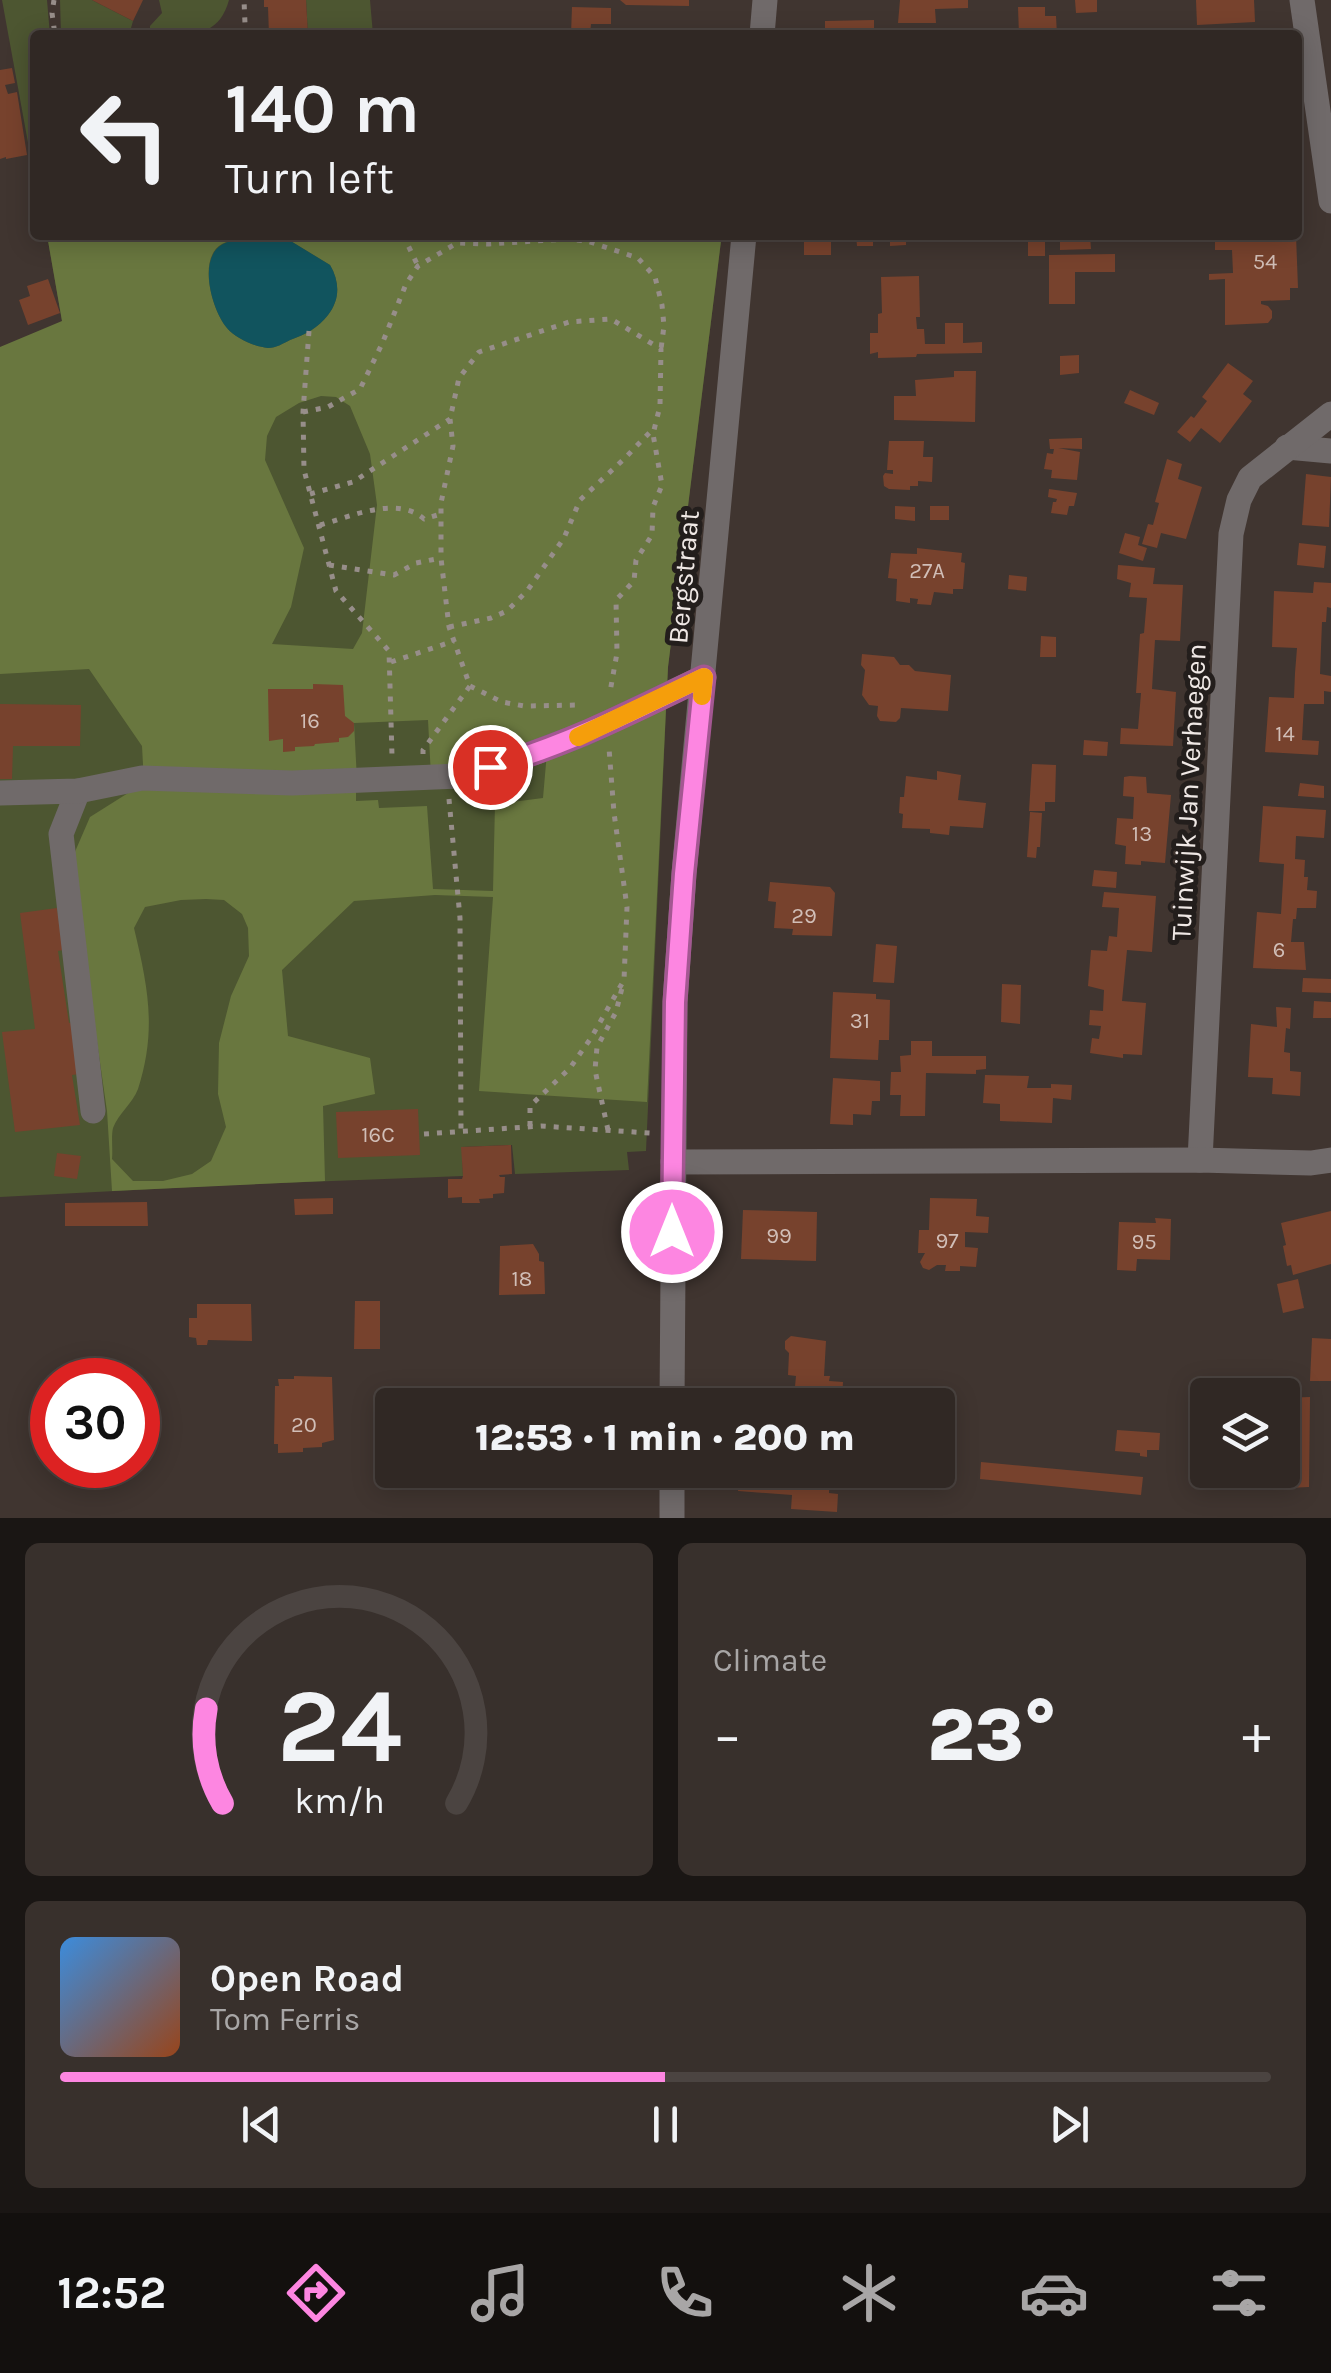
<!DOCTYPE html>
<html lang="en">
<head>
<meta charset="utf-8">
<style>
	body { margin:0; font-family:Karla,sans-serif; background:#38302c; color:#f1f3f6; height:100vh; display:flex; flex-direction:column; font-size:38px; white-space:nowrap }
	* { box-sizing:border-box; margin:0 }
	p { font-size:32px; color:#a8a6a6 }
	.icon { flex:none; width:55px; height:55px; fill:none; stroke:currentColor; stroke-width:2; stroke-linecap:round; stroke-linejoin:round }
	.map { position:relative; height:1518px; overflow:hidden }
	.details { display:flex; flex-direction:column; gap:25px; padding:25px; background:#1a1614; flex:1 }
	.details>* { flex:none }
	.banner { position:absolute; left:30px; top:30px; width:1272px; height:210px; border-radius:10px; box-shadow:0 5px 25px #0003,0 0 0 2px #4b4441; background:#302824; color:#f1f3f6; overflow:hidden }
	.tools { position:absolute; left:1190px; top:1378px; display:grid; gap:20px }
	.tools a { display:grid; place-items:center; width:110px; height:110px; border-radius:10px; background:#302824; box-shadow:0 5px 25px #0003,0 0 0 2px #4b4441; font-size:50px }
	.speed { position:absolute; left:30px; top:1358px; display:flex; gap:20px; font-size:50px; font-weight:700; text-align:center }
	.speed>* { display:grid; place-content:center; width:130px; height:130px; border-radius:50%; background:#302824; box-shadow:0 5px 25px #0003,0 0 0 2px #4b4441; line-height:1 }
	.speed .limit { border:15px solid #d22; background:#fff; color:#111 }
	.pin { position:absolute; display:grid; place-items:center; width:85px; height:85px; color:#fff; margin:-42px; border:5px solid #fff; border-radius:50%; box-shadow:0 2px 10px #0007 }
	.me { position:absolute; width:110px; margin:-55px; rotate:0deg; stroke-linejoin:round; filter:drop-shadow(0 0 8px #0008) }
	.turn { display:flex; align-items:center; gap:35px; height:210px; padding:0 30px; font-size:45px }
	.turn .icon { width:130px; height:130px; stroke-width:2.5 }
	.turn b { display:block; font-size:70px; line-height:85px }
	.big { font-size:75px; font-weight:800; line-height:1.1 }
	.details .widget { flex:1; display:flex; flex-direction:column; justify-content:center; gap:15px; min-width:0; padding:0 35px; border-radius:15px; background:#38302c }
	.details .dial { align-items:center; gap:0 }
	.dial svg { height:260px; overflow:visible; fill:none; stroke:#4b4441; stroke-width:7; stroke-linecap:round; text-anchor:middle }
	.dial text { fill:#f1f3f6; stroke:none }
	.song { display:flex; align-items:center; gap:30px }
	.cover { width:120px; height:120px; border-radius:15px; background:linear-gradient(135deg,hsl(210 70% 55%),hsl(20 70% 35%)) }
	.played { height:10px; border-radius:5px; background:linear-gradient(90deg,#fd86e1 50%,#4b4441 50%) }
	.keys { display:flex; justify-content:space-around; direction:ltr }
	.heat { display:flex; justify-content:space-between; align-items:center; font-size:55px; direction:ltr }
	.details .tiles { flex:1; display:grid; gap:25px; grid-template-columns:1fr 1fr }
	.widget:last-child { grid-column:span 2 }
	.trip { position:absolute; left:375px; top:1388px; width:580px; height:100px; border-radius:10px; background:#302824; box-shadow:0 5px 25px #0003,0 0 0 2px #4b4441; font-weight:800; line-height:100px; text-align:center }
	.menu { display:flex; height:160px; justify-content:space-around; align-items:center; background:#13100e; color:#a8a6a6 }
	.menu .icon { width:70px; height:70px }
	.menu .on { color:#fd86e1 }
	.menu b { font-size:45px; color:#f1f3f6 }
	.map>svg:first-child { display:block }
	.green { fill:#4d5631 }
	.forest { fill:#69773f; fill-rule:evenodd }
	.water { fill:#11545e }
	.building { fill:#77422d }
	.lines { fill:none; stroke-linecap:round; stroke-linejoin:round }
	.path { stroke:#978e8a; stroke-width:5; stroke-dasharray:5 8; stroke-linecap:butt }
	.minor { stroke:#706a6a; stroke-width:25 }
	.route-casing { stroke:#a45792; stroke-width:25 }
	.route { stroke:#fd86e1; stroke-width:18 }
	.slow { stroke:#f59e0b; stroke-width:18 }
	.labels { text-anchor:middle; stroke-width:10; stroke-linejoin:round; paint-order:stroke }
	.number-label { font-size:22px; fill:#d1beb7 }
	.street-label { font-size:28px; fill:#efe8e5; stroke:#231e1c }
</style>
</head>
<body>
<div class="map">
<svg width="1331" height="1518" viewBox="0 0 1331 1518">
	<rect width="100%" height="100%" fill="#403530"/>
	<!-- green -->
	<g class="green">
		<polygon points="2,0 47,0 50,35 35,35 35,181"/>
		<polygon points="60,0 92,0 133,21 131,28 141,35 61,35"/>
		<path d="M 159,0 L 229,0 C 218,41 184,35 150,35 L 150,26 L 162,13 Z"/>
		<polygon points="306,0 370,0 373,35 308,35"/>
		<polygon points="47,235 680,235 721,241 668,667 646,1151 627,1152 629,1170 515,1174 512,1145 462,1147 463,1176 230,1185 0,1197 0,394 62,321"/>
	</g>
	<!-- forest -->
	<path class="forest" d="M 47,235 L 680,235 L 721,241 L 668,667 L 647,1102 L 479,1091 L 493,897 L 435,895 L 354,901 L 282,970 L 288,1036 L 370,1058 L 375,1094 L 323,1106 L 325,1181 L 112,1191 L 107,1111 L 71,861 L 90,817 L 144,783 L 142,746 L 89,669 L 0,674 L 0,347 L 62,321 ZM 284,237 L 330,265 C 340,282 340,300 328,315 C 318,328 306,334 290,340 C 284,343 276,348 268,348 C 255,347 235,338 227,328 C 212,310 197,258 222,244 C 239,235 265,238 284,237 ZM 321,396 L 336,397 L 350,406 L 370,454 L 377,505 L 362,633 L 353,649 L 272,644 L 291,607 L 304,548 L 265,460 L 267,436 L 276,417 L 299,403 ZM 428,720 L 431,776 L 357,780 L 354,723 ZM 547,752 L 543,798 L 495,804 L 493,891 L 433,889 L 427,806 L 379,808 L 378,800 L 356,801 L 356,783 L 459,776 L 523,761 ZM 206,899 L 224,900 L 242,914 L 248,928 L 249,956 L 231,996 L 219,1043 L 218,1094 L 226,1127 L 211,1161 L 192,1174 L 163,1181 L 133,1181 L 112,1159 C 113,1150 111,1137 113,1128 C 118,1114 133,1103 138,1089 C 157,1030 148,987 134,928 L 145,907 L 181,900 Z"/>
	<!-- water -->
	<path class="water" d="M 284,237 L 330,265 C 340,282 340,300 328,315 C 318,328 306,334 290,340 C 284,343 276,348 268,348 C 255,347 235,338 227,328 C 212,310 197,258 223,244 C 240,235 265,238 284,237 Z"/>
	<!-- building -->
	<g class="building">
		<polygon points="92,0 143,0 133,21"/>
		<polygon points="264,0 306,0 308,35 269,35 268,7 264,7"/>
		<polygon points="620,0 689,0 689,6 626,5"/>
		<polygon points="900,0 968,0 968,8 935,9 936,23 898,23"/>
		<polygon points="1075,0 1097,0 1097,12 1076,13"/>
		<polygon points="1196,0 1254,0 1255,22 1197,25"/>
		<polygon points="572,7 611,8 611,24 591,24 590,34 571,34"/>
		<polygon points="1018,7 1045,7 1045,16 1056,16 1057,35 1019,35"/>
		<polygon points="874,20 874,35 825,35 825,21"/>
		<polygon points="12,68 15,83 5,85 8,94 17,92 27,155 6,159 6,157 0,159 0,70"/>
		<rect x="804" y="235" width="27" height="20"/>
		<polygon points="856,235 906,235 906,245 890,246 890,240 873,240 873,246 857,246"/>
		<rect x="1028" y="235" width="17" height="21"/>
		<polygon points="1215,235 1296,235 1298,288 1290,288 1290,300 1261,301 1261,304 1268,306 1272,311 1272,318 1268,323 1225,325 1225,279 1209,280 1209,274 1233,273 1232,250 1215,250"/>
		<polygon points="1090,236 1091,249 1060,250 1060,237"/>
		<polygon points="1115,254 1115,272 1075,272 1075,304 1049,304 1049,255"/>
		<polygon points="919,276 920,317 916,317 917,329 924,329 925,344 945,344 945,323 963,323 963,343 982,342 982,353 917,354 916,357 878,358 878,352 870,354 870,333 878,333 878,314 882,313 881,277"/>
		<polygon points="48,279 60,313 28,325 19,300 30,296 27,286"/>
		<polygon points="1079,355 1079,373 1060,375 1060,356"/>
		<polygon points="1228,363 1253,381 1243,394 1252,401 1220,443 1201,428 1190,442 1177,432 1191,416 1194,418 1207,401 1202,397"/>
		<polygon points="954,371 976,371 975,422 894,420 894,396 916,396 915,380 954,377"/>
		<polygon points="1130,390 1159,403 1154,415 1124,403"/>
		<polygon points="1082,438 1082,449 1058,448 1080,452 1077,480 1051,478 1052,470 1044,469 1047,453 1053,454 1054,449 1050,449 1049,439"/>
		<polygon points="889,441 924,441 923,457 933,457 932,482 918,481 918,486 910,486 910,490 889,489 884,486 883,476 885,473 893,474 893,470 887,470"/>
		<polygon points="1167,459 1182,464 1178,479 1202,487 1186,539 1161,533 1157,548 1142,544 1148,524 1153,525 1159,503 1155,502"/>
		<polygon points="1306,474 1331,477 1329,527 1302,525"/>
		<polygon points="1049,489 1077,493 1074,506 1069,506 1067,515 1051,513 1053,502 1056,502 1057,499 1048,497"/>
		<polygon points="895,506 915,507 915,521 895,519"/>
		<rect x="930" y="506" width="19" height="14"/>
		<polygon points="1125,533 1140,537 1138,545 1147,548 1143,561 1119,553"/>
		<polygon points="1299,543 1326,546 1324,568 1297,565"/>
		<polygon points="917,548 962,553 961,562 965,563 963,589 953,589 953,594 934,592 931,605 917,604 918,599 910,598 910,603 896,601 897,579 888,578 891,553 917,554"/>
		<polygon points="1118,565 1155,568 1153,584 1183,585 1180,641 1155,640 1152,689 1176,692 1173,746 1120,744 1121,728 1138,729 1141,693 1136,693 1140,634 1144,633 1147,598 1129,597 1131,583 1117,579"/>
		<polygon points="1009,575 1027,577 1026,591 1008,589"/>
		<polygon points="1314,582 1331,583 1331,608 1327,607 1326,622 1322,622 1320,674 1331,676 1331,692 1324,691 1324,704 1304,704 1302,740 1319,741 1318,755 1265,752 1269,697 1294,698 1295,673 1297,648 1272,647 1274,591 1313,593"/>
		<polygon points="1041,636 1056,637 1056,657 1040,657"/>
		<polygon points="862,654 894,657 900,665 909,665 915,671 951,675 948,711 901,708 900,718 896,722 880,721 877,716 878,706 869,705 862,695 865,670 861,665"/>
		<polygon points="313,684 343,685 345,716 354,723 354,731 348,737 339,738 339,742 315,744 314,746 295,747 295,751 283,752 283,739 269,741 268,689 313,689"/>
		<polygon points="0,704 81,705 80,746 13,746 12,779 0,779"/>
		<polygon points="1084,740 1108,742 1107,756 1083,755"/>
		<polygon points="1032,764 1056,765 1055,802 1045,802 1045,811 1029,811"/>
		<polygon points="937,771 961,775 958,800 986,803 983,828 950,826 949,835 930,833 930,829 902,828 903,814 899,813 900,797 904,797 906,776 937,780"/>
		<polygon points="1130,776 1146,777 1147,793 1171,795 1165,863 1141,861 1141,865 1125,864 1126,846 1115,844 1117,818 1133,819 1134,797 1123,796 1124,777"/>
		<polygon points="1300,783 1324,786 1324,798 1298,796"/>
		<polygon points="1263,806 1326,810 1324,838 1296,836 1295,859 1305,860 1304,877 1308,877 1307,890 1317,891 1316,908 1297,908 1296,919 1293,919 1291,942 1304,942 1306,970 1253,968 1257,912 1281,914 1284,864 1259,862"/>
		<polygon points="1030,812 1042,813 1040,847 1037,847 1036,858 1027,857"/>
		<polygon points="1094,870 1117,872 1116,888 1092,886"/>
		<polygon points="770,882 830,887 835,893 832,936 792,935 793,929 774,928 776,902 768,901"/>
		<polygon points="1104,892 1156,896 1152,952 1127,950 1122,1001 1146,1003 1142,1055 1123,1054 1123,1058 1090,1053 1092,1038 1099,1039 1101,1026 1089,1025 1090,1010 1103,1011 1104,990 1088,986 1091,950 1107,951 1109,936 1117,937 1118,922 1119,908 1102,907"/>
		<polygon points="57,908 63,950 58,951 69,1023 73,1022 80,1074 72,1075 80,1125 15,1132 2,1032 35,1029 20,913"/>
		<polygon points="876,944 897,946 894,983 873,982"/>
		<polygon points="1303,978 1331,979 1331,993 1302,992"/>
		<polygon points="1002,984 1021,985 1020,1024 1001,1022"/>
		<polygon points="833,992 876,994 876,999 890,1000 889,1040 879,1040 878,1060 830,1058"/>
		<polygon points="1314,1001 1331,1002 1331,1018 1313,1018"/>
		<polygon points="1276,1007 1291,1008 1290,1029 1286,1028 1284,1052 1290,1053 1290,1071 1301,1072 1300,1096 1272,1094 1273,1078 1248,1077 1251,1024 1277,1027"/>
		<polygon points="911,1041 932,1041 932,1056 986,1056 986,1069 976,1070 976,1074 926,1073 925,1116 900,1116 901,1095 890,1095 891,1072 901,1072 900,1056 911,1055"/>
		<polygon points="985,1075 1029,1076 1027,1088 1051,1088 1051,1084 1072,1085 1071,1100 1053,1098 1052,1123 1000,1121 1000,1104 983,1103"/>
		<polygon points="833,1078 880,1081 880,1101 872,1101 871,1115 853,1114 853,1125 830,1124"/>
		<polygon points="418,1109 420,1155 338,1158 336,1112"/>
		<polygon points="511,1145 512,1174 499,1175 500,1177 505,1177 504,1193 493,1194 493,1198 479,1199 480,1203 462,1203 462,1197 448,1198 448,1179 462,1179 463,1176 461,1147"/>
		<polygon points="57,1153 81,1156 77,1179 54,1176"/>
		<polygon points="333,1198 333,1214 295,1215 294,1199"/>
		<polygon points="930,1198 977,1199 976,1216 989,1217 988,1233 965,1232 965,1247 978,1248 976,1267 960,1266 960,1271 945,1271 946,1265 937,1265 929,1270 923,1268 920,1262 925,1253 918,1253 919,1230 929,1230"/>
		<polygon points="147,1202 148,1226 65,1226 65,1203"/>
		<polygon points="743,1210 817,1212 816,1261 741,1259"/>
		<polygon points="1331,1211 1331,1264 1293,1275 1291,1265 1287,1266 1283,1246 1286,1245 1281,1223"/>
		<polygon points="1155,1218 1171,1219 1170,1260 1137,1259 1136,1271 1117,1270 1119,1222 1156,1223"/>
		<polygon points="533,1244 539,1254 539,1261 544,1262 545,1294 499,1295 500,1246"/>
		<polygon points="1298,1279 1304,1308 1283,1313 1277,1284"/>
		<polygon points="355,1301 380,1301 380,1349 354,1349"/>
		<polygon points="197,1304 251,1304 252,1341 208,1340 207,1345 197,1345 196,1338 189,1337 189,1318 197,1318"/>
		<polygon points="791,1336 826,1341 824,1376 830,1376 829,1381 843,1382 842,1400 794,1397 796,1376 788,1375 789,1353 785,1349 785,1341"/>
		<polygon points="1312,1338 1331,1339 1331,1381 1310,1381"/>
		<polygon points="294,1376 332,1377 334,1440 322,1443 322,1447 303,1448 303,1452 278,1453 278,1444 274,1444 275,1386 279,1386 278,1379 294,1379"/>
		<polygon points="1310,1397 1309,1487 1288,1488 1287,1478 1267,1478 1267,1470 1282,1470 1282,1398"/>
		<polygon points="1117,1430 1160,1433 1159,1450 1147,1450 1147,1457 1140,1456 1140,1453 1115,1451"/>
		<polygon points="981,1462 1143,1477 1141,1495 980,1479"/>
		<polygon points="740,1470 830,1472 829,1493 838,1494 837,1512 791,1509 792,1495 738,1491"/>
	</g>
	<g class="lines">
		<!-- path -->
		<g class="path">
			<polyline points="54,0 52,13 55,35"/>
			<polyline points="242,35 245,24 244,0"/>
			<polyline points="403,235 418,266"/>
			<polyline points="309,331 303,412 304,470 336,591 389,651 392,756"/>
			<polyline points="303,412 328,407 360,389 382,344 406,284 418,266 457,243 489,244 566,239 587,241 638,258 655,277 662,305 664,326 661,349"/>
			<polyline points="310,494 353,482 450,419"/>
			<path d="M 320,525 C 350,517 397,495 424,519 L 441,514"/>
			<polyline points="329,565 394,575 416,563 441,558"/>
			<polyline points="449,627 491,618 507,611 527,591 564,538 580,500 625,458 653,429"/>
			<polyline points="391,662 454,641"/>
			<polyline points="470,686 502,702 524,706 582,705"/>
			<polyline points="423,754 423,750 470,686 449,627 441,558 441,503 453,446 450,419 459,378 479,352 569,322 611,319 661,349 660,406 653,434 662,485 653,507 652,535 636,560 634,581 616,600 617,653 610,692"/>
			<polyline points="449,799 460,918 461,1131"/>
			<polyline points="530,1126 530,1106 570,1068 591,1038 624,980 627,907 614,813 609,748"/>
			<polyline points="608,1130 595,1070 597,1047 616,1012 622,988"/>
			<polyline points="424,1134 541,1126 650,1133"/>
		</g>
		<!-- minor -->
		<g class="minor">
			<polyline points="1302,0 1331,201"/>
			<polyline points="762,35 765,0"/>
			<polyline points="1287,447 1331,451"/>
			<polyline points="78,791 61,834 93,1111"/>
			<polyline points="0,793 78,791 142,778 292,783 459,776 520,758 584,734 704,677"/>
			<polyline points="1200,1160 1231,534 1239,500 1250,478 1331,414"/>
			<polyline points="673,1162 1200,1160 1311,1163 1331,1160"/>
			<polyline points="672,1405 675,1002 684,873 744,235"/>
			<polyline points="672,1518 672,1470"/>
		</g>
	</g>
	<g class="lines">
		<defs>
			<path id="route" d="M 490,767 C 565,746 634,711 704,677 L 684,874 L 675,1002 L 672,1232"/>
		</defs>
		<!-- route casing -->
		<use href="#route" class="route-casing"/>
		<!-- route -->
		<use href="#route" class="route"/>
		<!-- slow -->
		<polyline class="slow" points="578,737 704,677 702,696"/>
	</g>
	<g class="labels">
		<!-- number labels -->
		<g class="number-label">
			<text x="1265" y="269">54</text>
			<text x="927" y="578">27A</text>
			<text x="310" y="728">16</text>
			<text x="1285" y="741">14</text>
			<text x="1142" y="841">13</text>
			<text x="804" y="923">29</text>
			<text x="1279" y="957">6</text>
			<text x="860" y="1028">31</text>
			<text x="378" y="1142">16C</text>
			<text x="779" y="1243">99</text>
			<text x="947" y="1248">97</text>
			<text x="1144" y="1249">95</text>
			<text x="522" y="1286">18</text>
			<text x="304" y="1432">20</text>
		</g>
		<!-- street labels -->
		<g class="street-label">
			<text transform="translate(683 577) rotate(-85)" y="10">Bergstraat</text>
			<text transform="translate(1188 792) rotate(-87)" y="10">Tuinwijk Jan Verhaegen</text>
		</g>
	</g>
</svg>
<div class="tools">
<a><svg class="icon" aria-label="layers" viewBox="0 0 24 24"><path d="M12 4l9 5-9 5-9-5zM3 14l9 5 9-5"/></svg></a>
</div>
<div class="speed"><div class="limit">30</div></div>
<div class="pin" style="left:490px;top:767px;background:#d93025"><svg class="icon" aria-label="arrive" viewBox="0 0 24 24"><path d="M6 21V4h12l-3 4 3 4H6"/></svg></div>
<svg class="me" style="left:672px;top:1232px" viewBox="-20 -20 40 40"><circle r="17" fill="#fd86e1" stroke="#fff" stroke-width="3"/><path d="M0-11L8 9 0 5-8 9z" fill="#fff"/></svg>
<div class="trip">12:53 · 1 min · 200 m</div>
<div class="banner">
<div class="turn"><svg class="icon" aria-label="left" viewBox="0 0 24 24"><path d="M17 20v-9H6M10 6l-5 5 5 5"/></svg><div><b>140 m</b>Turn left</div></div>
</div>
</div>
<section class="details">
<div class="tiles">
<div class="widget dial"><svg viewBox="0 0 100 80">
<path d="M14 69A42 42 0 1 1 86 69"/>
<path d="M14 69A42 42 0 0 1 9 40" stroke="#fd86e1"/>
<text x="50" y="56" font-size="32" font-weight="700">24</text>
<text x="50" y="72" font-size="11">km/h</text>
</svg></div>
<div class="widget"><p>Climate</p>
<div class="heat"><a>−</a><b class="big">23°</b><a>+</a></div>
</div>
<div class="widget">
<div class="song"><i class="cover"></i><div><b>Open Road</b><p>Tom Ferris</p></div></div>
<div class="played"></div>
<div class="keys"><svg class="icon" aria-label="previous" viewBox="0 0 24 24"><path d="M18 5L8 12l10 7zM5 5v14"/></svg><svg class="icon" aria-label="pause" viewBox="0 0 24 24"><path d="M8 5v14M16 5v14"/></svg><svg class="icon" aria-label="next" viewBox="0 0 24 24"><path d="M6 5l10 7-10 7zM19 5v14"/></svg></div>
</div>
</div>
</section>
<nav class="menu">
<b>12:52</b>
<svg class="icon on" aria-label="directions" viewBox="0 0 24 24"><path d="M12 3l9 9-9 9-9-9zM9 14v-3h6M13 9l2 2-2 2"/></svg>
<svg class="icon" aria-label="music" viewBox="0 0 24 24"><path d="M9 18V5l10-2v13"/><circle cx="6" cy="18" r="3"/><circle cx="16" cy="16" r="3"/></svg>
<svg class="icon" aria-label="phone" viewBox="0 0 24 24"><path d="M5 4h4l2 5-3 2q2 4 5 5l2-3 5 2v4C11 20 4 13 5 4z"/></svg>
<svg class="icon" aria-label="climate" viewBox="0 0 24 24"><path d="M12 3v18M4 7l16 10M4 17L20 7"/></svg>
<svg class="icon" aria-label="car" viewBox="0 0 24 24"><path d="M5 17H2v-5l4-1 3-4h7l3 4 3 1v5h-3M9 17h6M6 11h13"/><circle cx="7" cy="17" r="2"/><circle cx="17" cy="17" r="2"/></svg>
<svg class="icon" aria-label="filters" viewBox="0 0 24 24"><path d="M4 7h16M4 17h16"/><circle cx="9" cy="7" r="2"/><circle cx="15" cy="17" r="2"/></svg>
</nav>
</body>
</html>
